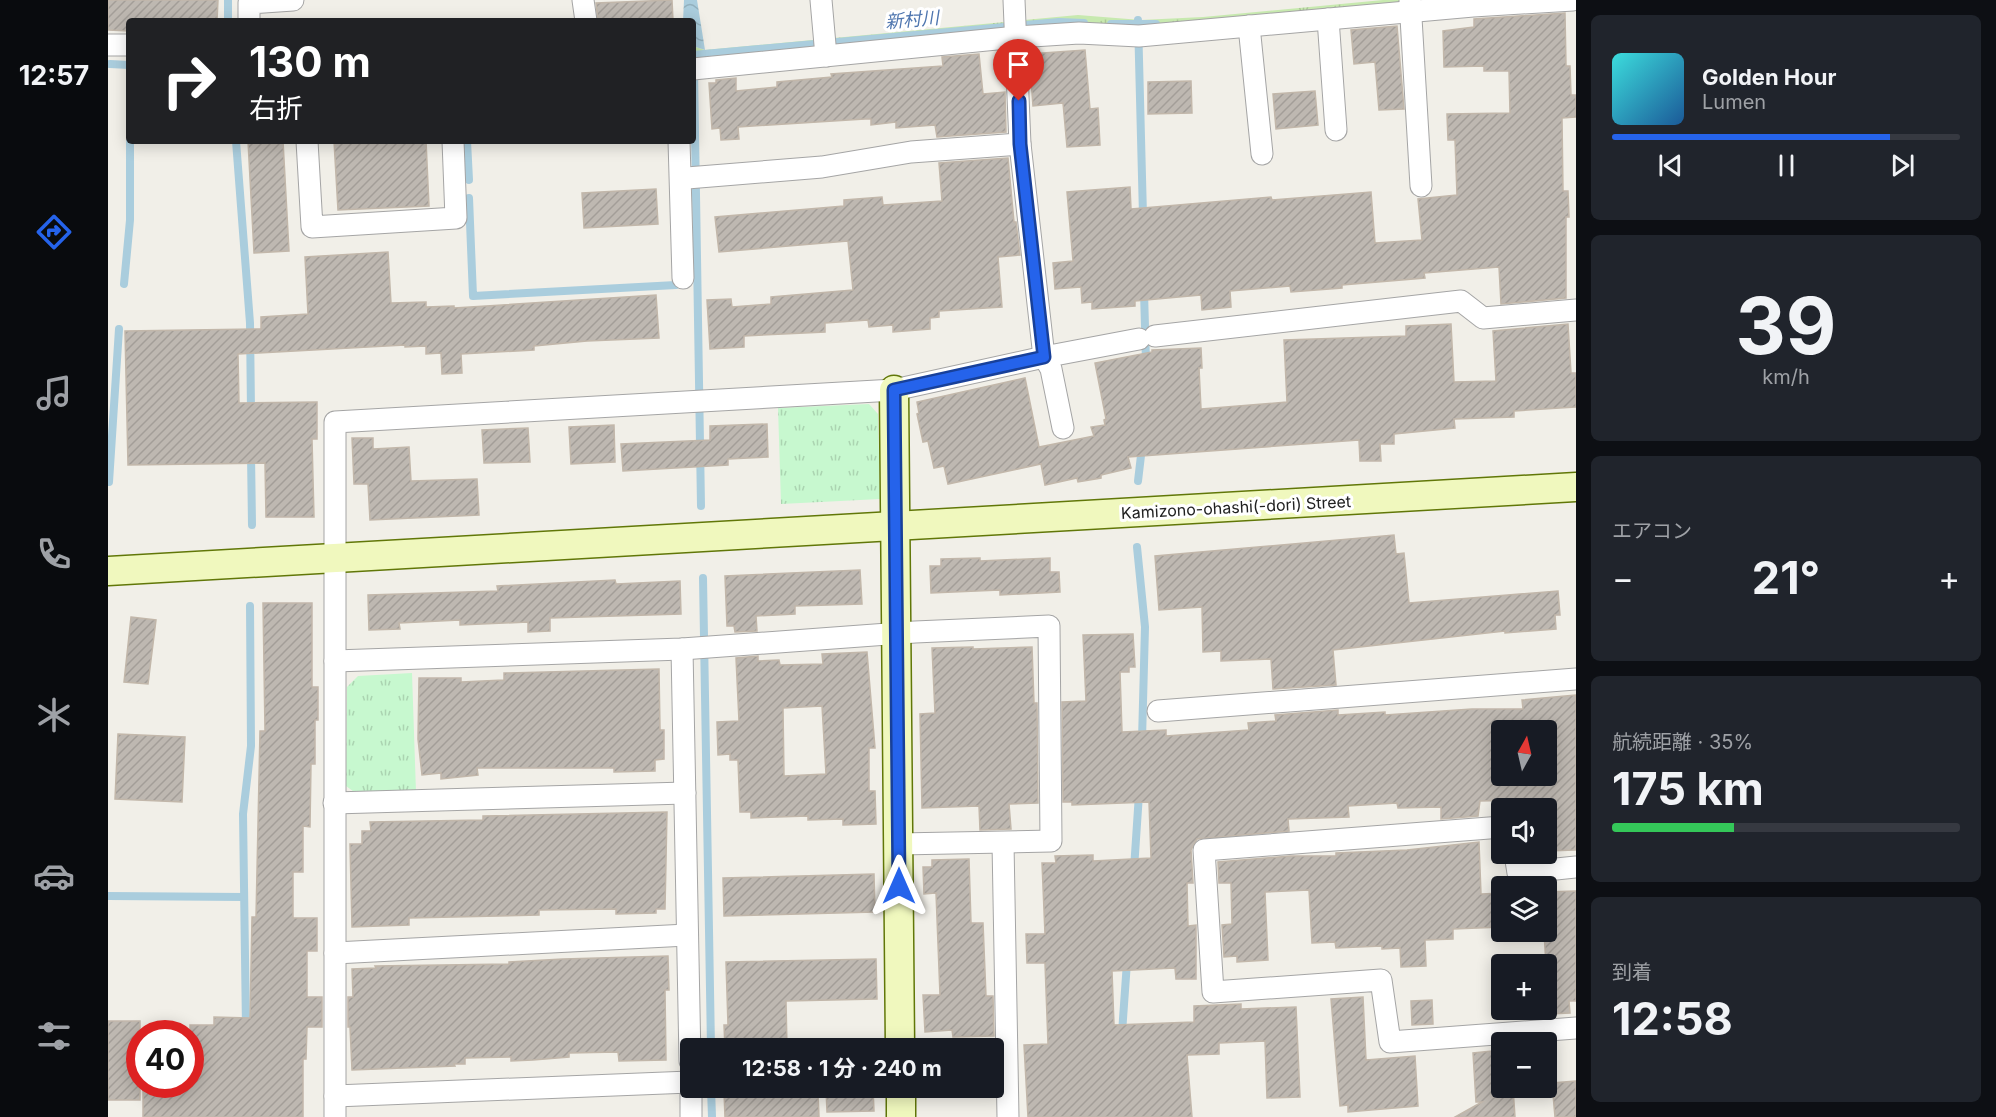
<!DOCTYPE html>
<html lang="ja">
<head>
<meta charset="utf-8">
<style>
	body { margin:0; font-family:Inter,"Noto Sans JP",sans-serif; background:#20242c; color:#f1f3f6; height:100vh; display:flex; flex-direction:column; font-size:22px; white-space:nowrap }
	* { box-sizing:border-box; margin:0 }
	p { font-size:20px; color:#9ea1a6 }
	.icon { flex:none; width:33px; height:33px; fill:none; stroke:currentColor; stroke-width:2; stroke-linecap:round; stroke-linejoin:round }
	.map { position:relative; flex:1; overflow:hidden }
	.details { display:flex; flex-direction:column; gap:15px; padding:15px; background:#0d0f14; width:420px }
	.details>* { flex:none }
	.guide { position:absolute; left:18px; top:18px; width:570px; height:126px; border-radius:6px; box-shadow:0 3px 15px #0003; background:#202124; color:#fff; overflow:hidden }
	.needle { width:39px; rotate:8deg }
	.buttons { position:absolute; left:1383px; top:720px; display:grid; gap:12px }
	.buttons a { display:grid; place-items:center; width:66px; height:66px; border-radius:6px; background:#171b24; box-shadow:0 3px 15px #0003; font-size:30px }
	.speed { position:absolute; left:18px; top:1020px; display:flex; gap:12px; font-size:30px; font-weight:700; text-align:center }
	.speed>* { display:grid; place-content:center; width:78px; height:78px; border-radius:50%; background:#171b24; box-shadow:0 3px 15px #0003; line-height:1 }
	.speed .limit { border:9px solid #d22; background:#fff; color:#111 }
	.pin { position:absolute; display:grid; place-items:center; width:51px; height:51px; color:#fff; margin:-62px -26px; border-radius:50% 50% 50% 0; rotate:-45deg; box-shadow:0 0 6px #0007 }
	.pin .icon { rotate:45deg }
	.me { position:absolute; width:66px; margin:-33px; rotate:0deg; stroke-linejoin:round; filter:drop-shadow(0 0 4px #0008) }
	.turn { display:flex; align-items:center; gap:21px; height:126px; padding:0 24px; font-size:27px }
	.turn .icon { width:78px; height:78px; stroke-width:2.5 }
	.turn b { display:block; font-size:42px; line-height:51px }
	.big { font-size:45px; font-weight:700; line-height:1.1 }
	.details .card { flex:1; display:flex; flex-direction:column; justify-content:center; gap:9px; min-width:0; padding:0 21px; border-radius:9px; background:#20242c }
	.details .dial { align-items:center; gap:0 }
	.dial b { font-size:78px; line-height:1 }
	.song { display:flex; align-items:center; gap:18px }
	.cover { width:72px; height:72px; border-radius:9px; background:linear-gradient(135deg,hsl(180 70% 55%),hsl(210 70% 35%)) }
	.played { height:6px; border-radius:3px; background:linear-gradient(90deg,#2563eb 80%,#363941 80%) }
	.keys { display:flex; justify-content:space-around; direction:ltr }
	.heat { display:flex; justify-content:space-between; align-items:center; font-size:33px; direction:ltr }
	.charge { height:9px; border-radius:4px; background:linear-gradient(90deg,#34c759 35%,#363941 0) }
	.trip { position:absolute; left:572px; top:1038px; width:324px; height:60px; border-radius:6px; background:#171b24; box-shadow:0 3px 15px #0003; font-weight:700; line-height:60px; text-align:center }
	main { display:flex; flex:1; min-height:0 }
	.dock { display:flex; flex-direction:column; width:108px; justify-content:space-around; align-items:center; background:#090b0e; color:#9ea1a6 }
	.dock .icon { width:42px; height:42px }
	.dock .current { color:#2563eb }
	.dock b { font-size:27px; color:#f1f3f6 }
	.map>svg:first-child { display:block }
	.grass { fill:url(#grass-tufts) }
	.park { fill:url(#park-tufts) }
	.water { fill:url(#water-waves) }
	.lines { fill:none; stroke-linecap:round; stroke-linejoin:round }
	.stream { stroke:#aacddd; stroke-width:8 }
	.building { fill:url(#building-hatch); stroke:#c2b7aa; stroke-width:1.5; fill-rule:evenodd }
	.street-casing { stroke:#a5a5a5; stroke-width:23 }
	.secondary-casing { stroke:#617708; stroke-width:31 }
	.street { stroke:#fff; stroke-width:21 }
	.secondary { stroke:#f0f8be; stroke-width:28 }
	.route-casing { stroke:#184099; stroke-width:15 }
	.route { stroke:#2563eb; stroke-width:10 }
	.labels { text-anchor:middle; stroke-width:6; stroke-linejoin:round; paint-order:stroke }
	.street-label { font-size:16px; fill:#212121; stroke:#fff }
	.water-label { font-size:18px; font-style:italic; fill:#4f76af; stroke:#fff }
</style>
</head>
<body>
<main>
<nav class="dock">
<b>12:57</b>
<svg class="icon current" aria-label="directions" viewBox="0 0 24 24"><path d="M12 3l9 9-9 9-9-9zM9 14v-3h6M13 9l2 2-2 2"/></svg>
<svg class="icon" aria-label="music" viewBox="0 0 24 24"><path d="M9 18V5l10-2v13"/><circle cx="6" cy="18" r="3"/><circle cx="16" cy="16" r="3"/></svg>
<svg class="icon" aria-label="phone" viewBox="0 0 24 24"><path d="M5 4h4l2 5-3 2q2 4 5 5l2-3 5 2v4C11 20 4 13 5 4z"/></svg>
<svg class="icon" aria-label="climate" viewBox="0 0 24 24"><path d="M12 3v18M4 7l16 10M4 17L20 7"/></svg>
<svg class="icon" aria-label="car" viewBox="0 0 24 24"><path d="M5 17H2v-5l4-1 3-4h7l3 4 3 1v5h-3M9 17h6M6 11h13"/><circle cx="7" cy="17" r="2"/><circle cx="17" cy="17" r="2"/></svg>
<svg class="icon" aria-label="filters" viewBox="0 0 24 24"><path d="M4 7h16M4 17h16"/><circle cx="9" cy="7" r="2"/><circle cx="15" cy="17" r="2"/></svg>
</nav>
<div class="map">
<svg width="1468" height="1117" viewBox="0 0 1468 1117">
	<defs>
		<pattern id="grass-tufts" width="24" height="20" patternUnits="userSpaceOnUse" patternTransform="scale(1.5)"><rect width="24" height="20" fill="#c7e9af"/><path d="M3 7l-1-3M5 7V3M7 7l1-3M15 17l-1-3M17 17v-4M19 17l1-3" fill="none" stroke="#abc896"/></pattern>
		<pattern id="park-tufts" width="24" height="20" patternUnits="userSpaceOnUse" patternTransform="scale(1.5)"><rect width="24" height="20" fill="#c7f8cf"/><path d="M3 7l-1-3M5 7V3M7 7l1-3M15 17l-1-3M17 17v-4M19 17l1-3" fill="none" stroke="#abd4b1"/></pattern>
		<pattern id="water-waves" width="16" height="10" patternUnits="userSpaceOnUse" patternTransform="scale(1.5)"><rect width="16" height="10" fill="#aacddd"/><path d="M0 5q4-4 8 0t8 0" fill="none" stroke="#92b0bd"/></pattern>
		<pattern id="building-hatch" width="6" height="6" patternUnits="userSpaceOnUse" patternTransform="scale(1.5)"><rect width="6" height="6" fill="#beb8b1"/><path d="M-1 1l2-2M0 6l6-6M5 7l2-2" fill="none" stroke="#a39e98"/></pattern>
	</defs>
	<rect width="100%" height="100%" fill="#f1efe8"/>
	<!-- grass -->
	<polygon class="grass" points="1275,0 1391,0 585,60 585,46 597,50 970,15 1033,20 1095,17"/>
	<!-- park -->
	<g class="park">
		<polygon points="761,404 770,414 772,499 673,504 670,408"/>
		<polygon points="304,673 308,792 249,794 238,786 239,687 250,676"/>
	</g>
	<!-- water -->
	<polygon class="water" points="576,0 589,0 597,50 585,46 585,21 575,21"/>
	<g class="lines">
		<!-- stream -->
		<g class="stream">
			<polyline points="1030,20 1035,216"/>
			<polyline points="120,21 120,0"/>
			<polyline points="1003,24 1048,24"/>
			<polyline points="585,55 951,22 976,23"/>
			<polyline points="2,64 21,65"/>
			<polyline points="586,70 593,506"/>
			<polyline points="128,141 142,323 143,412"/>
			<polyline points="359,141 361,180"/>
			<polyline points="361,198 365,296 568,285"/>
			<polyline points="16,284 22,220 22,141"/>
			<polyline points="1036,291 1038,363"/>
			<polyline points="143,454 144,525"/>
			<polyline points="1030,481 1034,447"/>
			<polyline points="1,482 11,329"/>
			<polyline points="1029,547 1037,627 1034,740"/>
			<polyline points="595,578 603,1048"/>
			<polyline points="1026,869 1031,794"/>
			<polyline points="0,896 136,897"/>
			<polyline points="138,1027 135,814 143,746 142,606"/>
			<polyline points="1014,1033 1019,962"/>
			<polyline points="603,1088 604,1117"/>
		</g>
	</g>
	<!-- building -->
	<g class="building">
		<polygon points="0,0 110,0 109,21 21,21 21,31 0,30"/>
		<polygon points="564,0 565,21 490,21 488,3"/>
		<polygon points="1457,13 1458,66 1462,66 1463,95 1468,95 1468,117 1454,118 1455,191 1460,191 1461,217 1458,217 1458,298 1393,304 1391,267 1316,273 1317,278 1234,285 1234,288 1183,292 1182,286 1122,291 1123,307 1094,310 1093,295 1027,301 1027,306 984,309 984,302 974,303 973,287 947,289 945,263 965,261 959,192 1022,187 1023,209 1163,197 1164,200 1263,192 1267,243 1314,240 1310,199 1349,195 1347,140 1340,140 1339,114 1402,113 1401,71 1376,71 1376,66 1336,67 1335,31 1366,27 1366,19"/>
		<polygon points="1289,26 1296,109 1271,110 1267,62 1246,64 1243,30"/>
		<polygon points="977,50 982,109 990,108 992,145 959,147 955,103 925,106 921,54"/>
		<polygon points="871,54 875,94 897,92 898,132 829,137 827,125 788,128 788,122 763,125 763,119 757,119 630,127 631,139 613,140 612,128 604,129 601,83 608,83 608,80 628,78 628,91 669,87 669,82 724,77 723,74 835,66 834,57"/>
		<polygon points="1083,81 1084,113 1040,114 1040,82"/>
		<polygon points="1207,91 1210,125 1168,129 1165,94"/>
		<polygon points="140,141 175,141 181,251 146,253"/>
		<polygon points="226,141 318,141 321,206 230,210"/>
		<polygon points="900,158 906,222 908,222 912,255 890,257 894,307 831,311 831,317 822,318 822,329 785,332 785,325 761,327 760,320 717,323 717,332 636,336 636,347 602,349 599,300 623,299 624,307 663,304 663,297 745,290 740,241 611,252 607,217 736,206 736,200 774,197 775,205 834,201 831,163"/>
		<polygon points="548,189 550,224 476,228 474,193"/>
		<polygon points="280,252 283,303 318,302 318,307 346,306 346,308 548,295 551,338 479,341 426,346 426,350 353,354 354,373 334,374 333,353 318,354 318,346 297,347 297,345 130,354 131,403 209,402 209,439 204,439 206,517 158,517 157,463 20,465 17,331 153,329 153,317 200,314 197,257"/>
		<polygon points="1343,324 1346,382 1388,381 1385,331 1460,324 1463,373 1468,373 1468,407 1406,411 1406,417 1346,419 1347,428 1286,434 1286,444 1272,444 1273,461 1252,461 1251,440 1020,457 1023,468 993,475 993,478 970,482 969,478 937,485 933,464 840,484 836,466 826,468 820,441 815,442 809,414 811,413 809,402 917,378 931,447 986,436 983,427 997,425 996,420 998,419 987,363 1044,352 1044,350 1093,348 1094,368 1091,368 1093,409 1179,402 1176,340 1298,336 1298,326"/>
		<polygon points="659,424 660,457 620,459 620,465 515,471 513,444 602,440 602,426"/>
		<polygon points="506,425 507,462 463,464 461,427"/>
		<polygon points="420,428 422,462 376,463 374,430"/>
		<polygon points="244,438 265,438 265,449 301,447 303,481 369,479 371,515 262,520 260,484 246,484"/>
		<polygon points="1286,535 1288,554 1296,553 1301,603 1450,591 1452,615 1447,615 1448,629 1397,633 1397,631 1225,650 1228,685 1165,689 1163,659 1113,661 1113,651 1095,652 1094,607 1051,610 1047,556"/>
		<polygon points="872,558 872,561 942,558 942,572 951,572 952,592 892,595 892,590 823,593 822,566 833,566 833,559"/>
		<polygon points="752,570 754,604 687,606 687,614 648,616 649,631 627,632 626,626 619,626 617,576"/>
		<polygon points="507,580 508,584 572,581 573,614 442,618 442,631 420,632 420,622 352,625 352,620 291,623 292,629 261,630 260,595 390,591 389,586"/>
		<polygon points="155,603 204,603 204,687 210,687 210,720 207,720 207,764 203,764 202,827 195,826 195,872 185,872 185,918 209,918 209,951 199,951 199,997 214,997 214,1027 199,1027 198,1059 195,1059 195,1117 35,1117 35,1084 82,1084 82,1025 106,1025 106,1017 142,1018 144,917 148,917 152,731 157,731"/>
		<polygon points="23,617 48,620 40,684 16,682"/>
		<path d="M 1025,634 L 1027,667 L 1021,667 L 1021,672 L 1012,672 L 1014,732 L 1058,730 L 1058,736 L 1141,730 L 1140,723 L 1168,721 L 1167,715 L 1230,710 L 1230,715 L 1277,712 L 1277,715 L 1364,709 L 1415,709 L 1414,700 L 1468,695 L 1468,850 L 1438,851 L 1438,808 L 1415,808 L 1414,800 L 1372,801 L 1370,816 L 1333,819 L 1333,807 L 1290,808 L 1289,803 L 1240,806 L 1241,817 L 1180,819 L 1181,831 L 1089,839 L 1083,850 L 1085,883 L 1079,883 L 1080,926 L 1088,925 L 1088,979 L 1068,979 L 1067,968 L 1004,971 L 1006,1025 L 1086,1022 L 1086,1006 L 1133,1004 L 1133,1009 L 1188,1007 L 1192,1097 L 1159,1098 L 1157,1041 L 1111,1043 L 1111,1054 L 1079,1055 L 1084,1117 L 920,1117 L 916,1045 L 940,1044 L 937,963 L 919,963 L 918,934 L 937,934 L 934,863 L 948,863 L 947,856 L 985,855 L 985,861 L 1043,858 L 1041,802 L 964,805 L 964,802 L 955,802 L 954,702 L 978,701 L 975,635 ZM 1394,730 L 1438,730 L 1438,776 L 1394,776 Z"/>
		<polygon points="865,647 865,649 924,647 926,703 929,703 930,803 901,804 903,829 872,830 871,806 814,808 812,714 827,713 824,648"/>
		<path d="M 759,652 L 767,748 L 761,748 L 761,791 L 767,791 L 768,824 L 735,825 L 735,819 L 700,820 L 700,816 L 643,818 L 643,812 L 632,812 L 630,760 L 622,760 L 622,754 L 610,755 L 609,722 L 631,721 L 628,658 L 650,656 L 650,661 L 671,660 L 672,665 L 715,664 L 714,654 ZM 714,706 L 718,774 L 676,776 L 675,708 Z"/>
		<polygon points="551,669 552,730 556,730 556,759 547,760 547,771 506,772 506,768 369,768 370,775 333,779 333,773 314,775 310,739 311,678 353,678 353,682 396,680 396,673"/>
		<polygon points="10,734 77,737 74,802 7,799"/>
		<polygon points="559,812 557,909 548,909 548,913 508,914 508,909 431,910 431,915 301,918 301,925 244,927 242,844 254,844 254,831 263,831 262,822 375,820 375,816"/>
		<polygon points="1371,842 1373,894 1394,893 1394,927 1345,929 1345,939 1317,940 1318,966 1293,967 1292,948 1274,949 1274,946 1228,948 1227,942 1204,943 1201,890 1157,892 1160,960 1129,962 1129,956 1116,957 1114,925 1124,924 1123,883 1111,883 1110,862 1182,856 1228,856 1228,853 1299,850"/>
		<polygon points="861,859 863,923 875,923 878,996 885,996 886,1036 845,1037 844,1030 817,1032 815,995 832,995 828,893 816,894 815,867 824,867 824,860"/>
		<polygon points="766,874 767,912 616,916 615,878"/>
		<polygon points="1468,891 1468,1001 1461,1001 1462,1013 1441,1014 1436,932 1438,932 1438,892"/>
		<polygon points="560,956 561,990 557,990 558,1060 511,1061 510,1052 461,1053 461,1057 425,1060 403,1061 403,1057 357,1058 357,1064 346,1064 347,1066 244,1070 242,1027 240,1027 240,997 245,997 244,969 268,968 267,966 401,964 401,962 455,959"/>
		<polygon points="768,959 769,999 678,1001 679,1048 617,1048 616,1025 620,1025 618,962"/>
		<polygon points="1255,997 1258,1060 1307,1056 1310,1106 1240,1112 1240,1105 1232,1106 1223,999"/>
		<polygon points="1324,1000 1325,1024 1304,1025 1303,1001"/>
		<rect x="0" y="1021" width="32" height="79"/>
		<polygon points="1394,1050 1394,1090 1405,1088 1407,1117 1347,1117 1374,1102 1368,1102 1365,1053"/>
		<polygon points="1468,1081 1468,1117 1447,1117 1444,1083"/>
		<polygon points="718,1088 765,1088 766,1111 719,1112"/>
		<polygon points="665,1091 665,1094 710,1093 711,1117 617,1117 616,1092"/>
	</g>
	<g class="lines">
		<defs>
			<g id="street">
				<polyline points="475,0 478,21"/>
				<polyline points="713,0 718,56"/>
				<polyline points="906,0 912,144 936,357 943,369 955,428"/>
				<polyline points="1302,1 1313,186"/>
				<polyline points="1220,19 1228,130"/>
				<polyline points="141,21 141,3 185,0"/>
				<polyline points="1141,26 1154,154"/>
				<polyline points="0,45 21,45"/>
				<polyline points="585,69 909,37 971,33 1031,36 1365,6 1465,0"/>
				<polyline points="199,141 204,227 348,218 345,141"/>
				<polyline points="571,141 575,278"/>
				<polyline points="579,178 714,167 803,152 912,144"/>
				<polyline points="1047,336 1353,301 1375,318 1468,310"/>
				<polyline points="574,649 582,1061"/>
				<polyline points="227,661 574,649 807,632 941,626 943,841 791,844"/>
				<polyline points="1050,711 1468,679"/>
				<polyline points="226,803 577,793"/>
				<polyline points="1394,827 1096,850 1105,992 1273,980 1282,1042 1468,1028"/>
				<polyline points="895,843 900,1117"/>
				<polyline points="1407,854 1410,873 1468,867"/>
				<polyline points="227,953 579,935"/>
				<polyline points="583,1088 583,1117"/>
				<polyline points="227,1096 582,1082"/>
				<polyline points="227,1117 227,422 786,390 936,357 1031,339"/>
			</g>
			<g id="secondary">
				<polyline points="786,390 792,1048"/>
				<polyline points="0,571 1468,487"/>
				<polyline points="793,1088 793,1117"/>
			</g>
		</defs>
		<!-- street casing -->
		<use href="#street" class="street-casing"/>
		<!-- secondary casing -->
		<use href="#secondary" class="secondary-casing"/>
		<!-- street -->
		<use href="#street" class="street"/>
		<!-- secondary -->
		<use href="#secondary" class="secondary"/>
	</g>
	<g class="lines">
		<defs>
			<polyline id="route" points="791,886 786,390 936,357 912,144 911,101"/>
		</defs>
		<!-- route casing -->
		<use href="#route" class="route-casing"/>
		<!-- route -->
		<use href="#route" class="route"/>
	</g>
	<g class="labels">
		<!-- street labels -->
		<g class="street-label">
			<text transform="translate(1128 507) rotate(-3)" y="6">Kamizono-ohashi(-dori) Street</text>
		</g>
		<!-- water labels -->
		<g class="water-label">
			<text transform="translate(804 20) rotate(-5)" y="6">新村川</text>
		</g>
	</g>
</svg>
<div class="buttons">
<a><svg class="needle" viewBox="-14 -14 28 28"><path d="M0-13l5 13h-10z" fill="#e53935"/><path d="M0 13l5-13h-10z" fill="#9ea1a6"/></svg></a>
<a><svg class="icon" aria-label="sound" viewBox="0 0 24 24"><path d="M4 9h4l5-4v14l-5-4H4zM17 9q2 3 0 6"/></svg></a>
<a><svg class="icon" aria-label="layers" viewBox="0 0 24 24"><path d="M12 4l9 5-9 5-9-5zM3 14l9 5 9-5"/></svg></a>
<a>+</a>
<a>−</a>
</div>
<div class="speed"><div class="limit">40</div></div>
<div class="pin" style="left:911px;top:101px;background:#d93025"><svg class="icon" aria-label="arrive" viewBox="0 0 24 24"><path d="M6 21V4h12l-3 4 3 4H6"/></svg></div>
<svg class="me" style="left:791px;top:886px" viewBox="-20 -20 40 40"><path d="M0-17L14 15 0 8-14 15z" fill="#2563eb" stroke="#fff" stroke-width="4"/></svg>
<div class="trip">12:58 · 1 分 · 240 m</div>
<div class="guide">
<div class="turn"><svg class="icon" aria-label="right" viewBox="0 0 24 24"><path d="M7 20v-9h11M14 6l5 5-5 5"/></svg><div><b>130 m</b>右折</div></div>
</div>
</div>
<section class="details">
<div class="card">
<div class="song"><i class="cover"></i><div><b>Golden Hour</b><p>Lumen</p></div></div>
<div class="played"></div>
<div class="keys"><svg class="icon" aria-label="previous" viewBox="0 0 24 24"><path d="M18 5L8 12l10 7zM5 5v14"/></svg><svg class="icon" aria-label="pause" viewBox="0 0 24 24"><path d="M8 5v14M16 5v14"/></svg><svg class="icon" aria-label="next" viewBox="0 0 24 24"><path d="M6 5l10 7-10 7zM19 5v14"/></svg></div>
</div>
<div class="card dial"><b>39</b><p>km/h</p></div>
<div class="card"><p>エアコン</p>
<div class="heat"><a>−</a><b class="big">21°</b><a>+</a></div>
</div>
<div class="card"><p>航続距離 · 35%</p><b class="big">175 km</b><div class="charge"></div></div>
<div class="card"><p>到着</p><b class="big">12:58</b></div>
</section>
</main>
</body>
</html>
